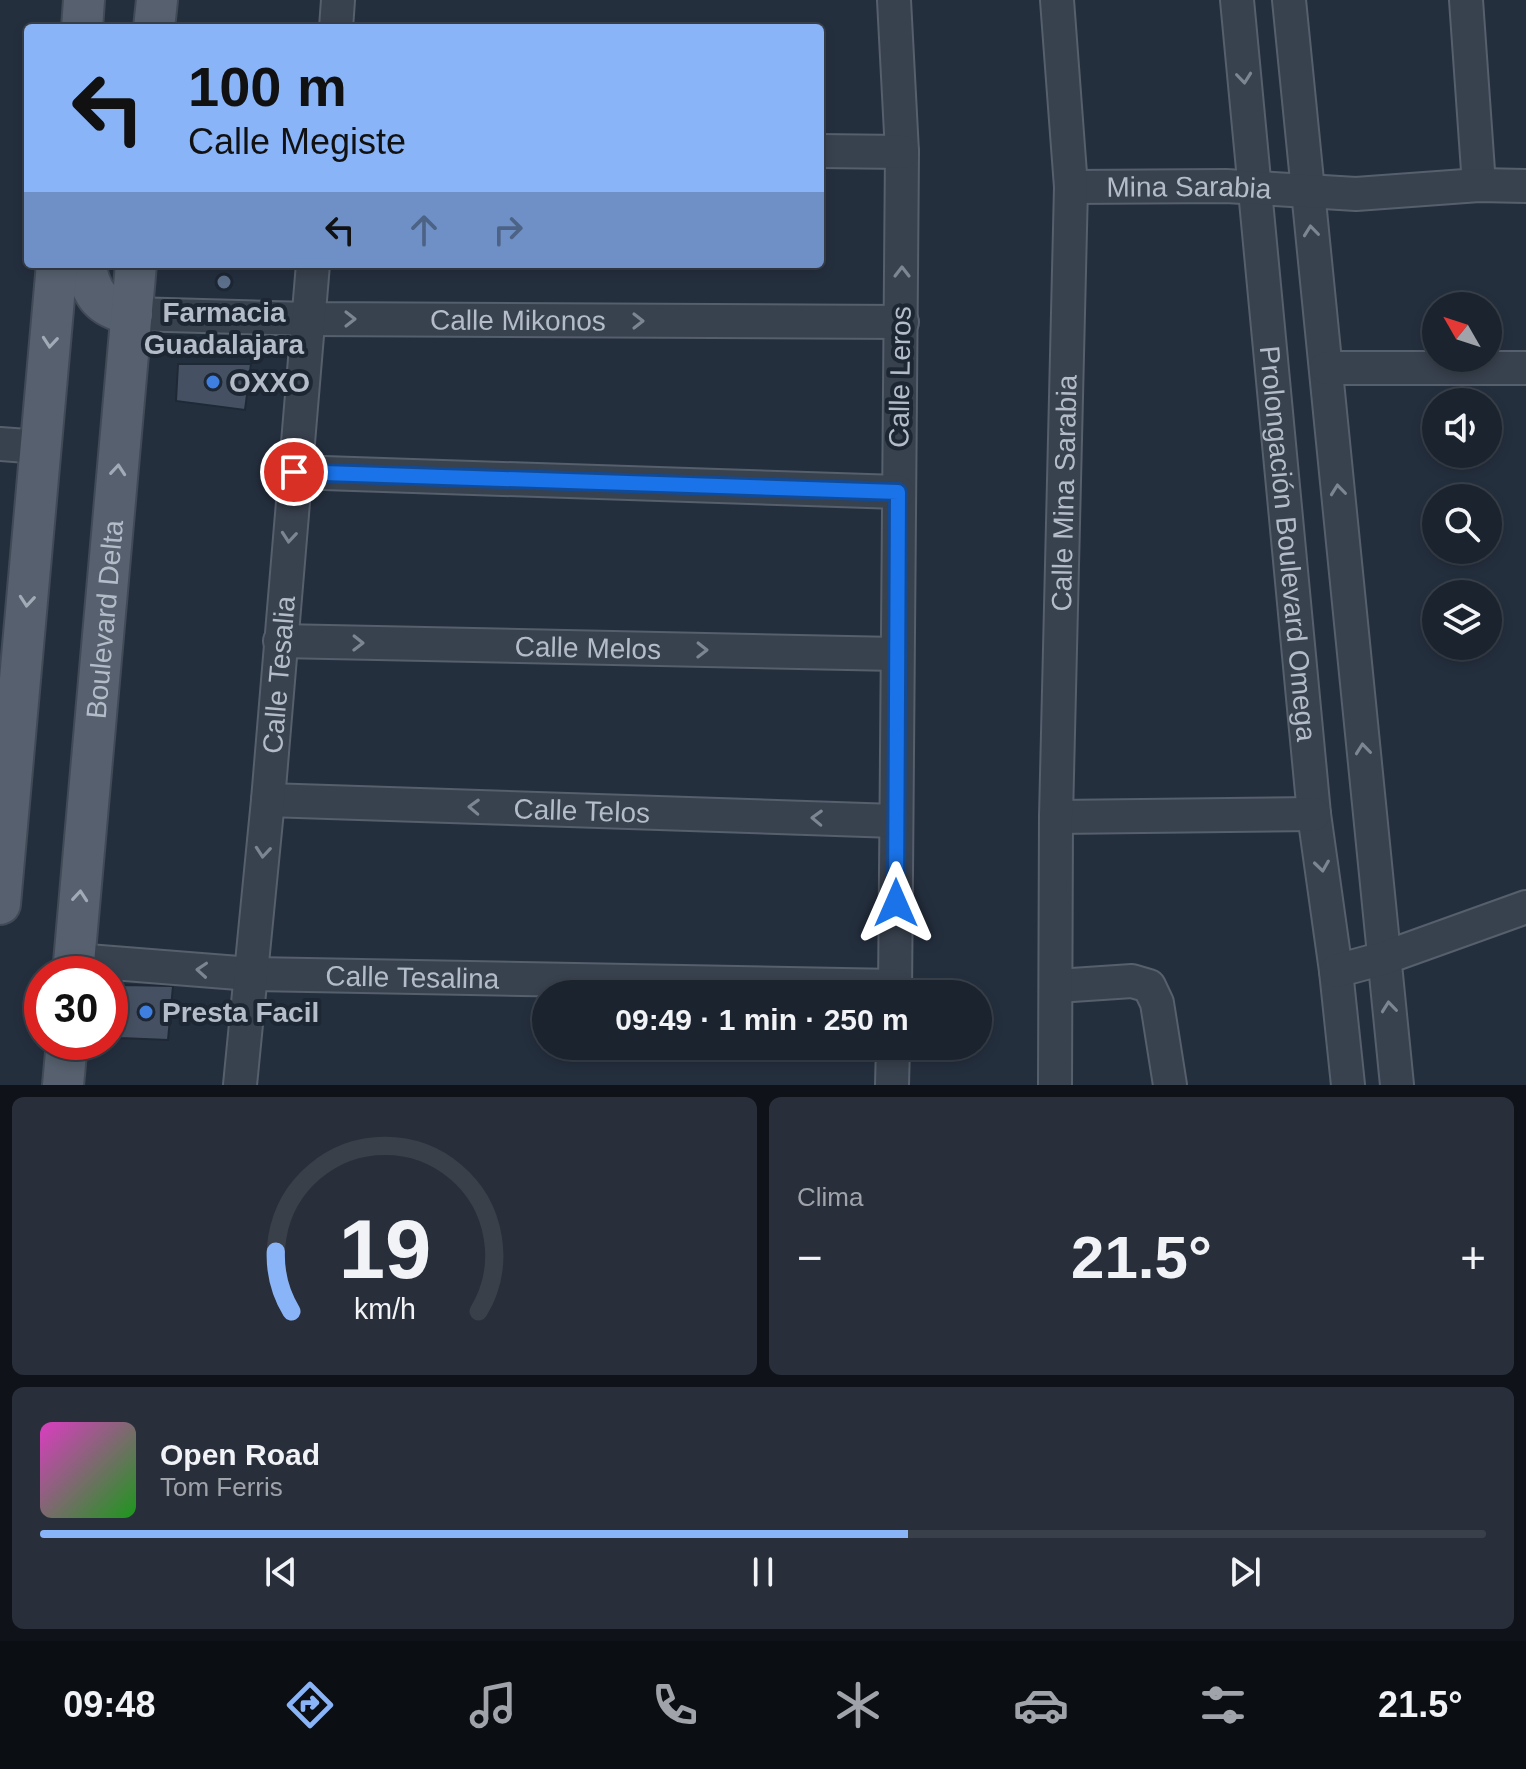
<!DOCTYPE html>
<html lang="es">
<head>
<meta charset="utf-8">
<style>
  :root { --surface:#1b232e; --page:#282f3a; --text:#f1f3f6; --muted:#a0a4aa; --line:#39404a; --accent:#8ab4f8 }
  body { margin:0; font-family:Helvetica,sans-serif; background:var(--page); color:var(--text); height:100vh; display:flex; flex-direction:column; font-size:30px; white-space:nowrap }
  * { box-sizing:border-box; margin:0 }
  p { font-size:26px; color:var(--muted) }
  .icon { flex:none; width:44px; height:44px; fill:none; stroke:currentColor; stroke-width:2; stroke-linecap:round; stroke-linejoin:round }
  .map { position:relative; height:1085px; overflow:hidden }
  .details { display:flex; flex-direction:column; gap:12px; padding:12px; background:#0f1319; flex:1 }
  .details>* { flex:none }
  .banner { position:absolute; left:24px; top:24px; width:800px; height:244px; border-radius:8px; box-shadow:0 4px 12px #0003,0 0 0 2px var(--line); background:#8ab4f8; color:#111; overflow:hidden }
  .needle { width:52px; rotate:309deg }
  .buttons { position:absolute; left:1422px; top:292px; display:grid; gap:16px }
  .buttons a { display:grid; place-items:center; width:80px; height:80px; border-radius:50%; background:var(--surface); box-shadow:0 4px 12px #0003,0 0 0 2px var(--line); font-size:40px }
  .speed { position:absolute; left:24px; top:956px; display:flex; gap:16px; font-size:40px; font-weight:700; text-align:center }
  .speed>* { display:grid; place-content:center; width:104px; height:104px; border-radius:50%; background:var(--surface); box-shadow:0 4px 12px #0003,0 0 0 2px var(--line); line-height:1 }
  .speed .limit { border:12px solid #d22; background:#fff; color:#111 }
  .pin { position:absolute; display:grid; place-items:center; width:68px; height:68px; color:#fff; margin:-34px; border:4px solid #fff; border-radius:50%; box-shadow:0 2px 8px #0007 }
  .me { position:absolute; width:88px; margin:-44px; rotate:0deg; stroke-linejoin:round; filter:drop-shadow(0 0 6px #0008) }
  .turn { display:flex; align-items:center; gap:28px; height:168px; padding:0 32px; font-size:36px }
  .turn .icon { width:104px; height:104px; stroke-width:2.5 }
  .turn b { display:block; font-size:56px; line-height:68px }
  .lanes { display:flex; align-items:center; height:76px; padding:0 32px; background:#0003; justify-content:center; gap:40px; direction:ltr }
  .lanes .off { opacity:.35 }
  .big { font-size:60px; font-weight:800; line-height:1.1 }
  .details .widget { flex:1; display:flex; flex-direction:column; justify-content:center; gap:12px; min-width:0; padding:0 28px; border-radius:12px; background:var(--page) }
  .details .dial { align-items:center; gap:0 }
  .dial svg { height:208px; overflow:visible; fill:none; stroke:var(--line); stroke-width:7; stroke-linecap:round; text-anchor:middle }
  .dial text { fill:var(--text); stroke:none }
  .song { display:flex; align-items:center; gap:24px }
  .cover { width:96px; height:96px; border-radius:12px; background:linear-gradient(135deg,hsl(310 70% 55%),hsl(120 70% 35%)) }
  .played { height:8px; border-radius:4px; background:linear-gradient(90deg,var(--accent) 60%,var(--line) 60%) }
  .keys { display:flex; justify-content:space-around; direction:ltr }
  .heat { display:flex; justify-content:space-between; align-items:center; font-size:44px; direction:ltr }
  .details .tiles { flex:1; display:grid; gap:12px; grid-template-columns:1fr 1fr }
  .widget:last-child { grid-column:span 2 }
  .trip { position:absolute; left:532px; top:980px; width:460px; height:80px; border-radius:40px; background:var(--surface); box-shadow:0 4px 12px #0003,0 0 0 2px var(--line); font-weight:800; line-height:80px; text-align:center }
  .dock { display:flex; height:128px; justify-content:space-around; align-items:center; background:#0b0e12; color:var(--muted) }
  .dock .icon { width:56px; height:56px }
  .dock .current { color:var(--accent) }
  .dock b { font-size:36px; color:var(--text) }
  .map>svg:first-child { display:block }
  .building { fill:#455162; stroke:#1f2835; stroke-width:2 }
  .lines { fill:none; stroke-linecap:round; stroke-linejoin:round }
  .minor-casing { stroke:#565f6c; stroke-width:36 }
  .major-casing { stroke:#414a57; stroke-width:44 }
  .minor { stroke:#38414e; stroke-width:32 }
  .major { stroke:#56606e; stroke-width:40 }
  .oneway { stroke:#7c8592 }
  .oneway2 { stroke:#a1aab7 }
  .route-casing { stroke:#114b97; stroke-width:20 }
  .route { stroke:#1a73e8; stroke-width:14 }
  .service-dot { fill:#5c6f8a; stroke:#1d2633; stroke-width:3 }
  .shop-dot { fill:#3f7fe0; stroke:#1d2633; stroke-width:3 }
  .labels { text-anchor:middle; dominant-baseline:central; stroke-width:8; stroke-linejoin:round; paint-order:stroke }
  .street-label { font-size:28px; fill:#b4bcc9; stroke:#1d2633 }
  .poi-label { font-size:28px; font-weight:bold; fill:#b4bcc9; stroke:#1d2633; text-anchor:start }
</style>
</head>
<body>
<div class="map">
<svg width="1526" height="1085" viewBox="0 0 1526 1085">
  <rect width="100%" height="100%" fill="#242f3e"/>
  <path class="building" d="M 178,364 L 251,364 L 245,410 L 176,401 Z
    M 124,985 L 173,986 L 168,1040 L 120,1038 Z"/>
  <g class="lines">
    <g class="minor-casing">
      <g id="minor">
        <path d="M 894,0 L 902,152 L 895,994"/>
        <path id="s1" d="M 1237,0 L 1314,814 L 1336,971 L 1348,1085"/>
        <path d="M 1289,0 L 1397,1085"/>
        <path d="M 1466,0 L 1479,185"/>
        <path d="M 336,28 L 338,0"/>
        <path d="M 820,151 L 902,152"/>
        <path id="s2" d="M 1071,187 L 1226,186 L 1356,194 L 1479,185 L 1526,186"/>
        <path id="s3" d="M 132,314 L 308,319 L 902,322"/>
        <path d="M 1326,368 L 1526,368"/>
        <path d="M 0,444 L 41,447"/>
        <path d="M 294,472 L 898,492"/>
        <path id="s4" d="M 280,641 L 897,654"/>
        <path id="s5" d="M 268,800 L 895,821"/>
        <path d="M 1056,817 L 1314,814"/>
        <path id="s6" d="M 75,960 L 251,974 L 896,986"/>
        <path d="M 1336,971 L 1384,958 L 1526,907"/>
        <path d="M 1057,986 L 1132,981 L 1149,986 L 1157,1003 L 1170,1085"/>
        <path id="s7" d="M 240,1085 L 268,800 L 313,264"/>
        <path d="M 892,1085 L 893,1046"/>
        <path id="s8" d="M 1055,1085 L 1056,817 L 1071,187 L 1057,0"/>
      </g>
    </g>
    <g class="major-casing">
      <g id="major">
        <path d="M 82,28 L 84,0"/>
        <path d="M 154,28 L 157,0"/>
        <path d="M 85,264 C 91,294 100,308 132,314"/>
        <path d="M 0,904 L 57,264"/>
        <path id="s9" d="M 73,974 L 136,264"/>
        <path d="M 63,1085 L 67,1042"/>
      </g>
    </g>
    <use href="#minor" class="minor"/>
    <use href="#major" class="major"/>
  </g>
  <defs><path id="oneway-chevron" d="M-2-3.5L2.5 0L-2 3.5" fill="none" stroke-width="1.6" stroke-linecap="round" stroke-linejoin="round" transform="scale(2)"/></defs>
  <g class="oneway">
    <use href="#oneway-chevron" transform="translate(1244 78) rotate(84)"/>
    <use href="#oneway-chevron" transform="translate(1311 231) rotate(-96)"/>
    <use href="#oneway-chevron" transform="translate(902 272) rotate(-90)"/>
    <use href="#oneway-chevron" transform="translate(350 319)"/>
    <use href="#oneway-chevron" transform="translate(638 321)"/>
    <use href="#oneway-chevron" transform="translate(1338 490) rotate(-96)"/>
    <use href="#oneway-chevron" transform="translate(289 537) rotate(95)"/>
    <use href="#oneway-chevron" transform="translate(358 643) rotate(1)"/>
    <use href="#oneway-chevron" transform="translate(702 650) rotate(1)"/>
    <use href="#oneway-chevron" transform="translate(1363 749) rotate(-96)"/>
    <use href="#oneway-chevron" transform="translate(474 807) rotate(-178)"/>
    <use href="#oneway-chevron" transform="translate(817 818) rotate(-178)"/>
    <use href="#oneway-chevron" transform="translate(263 852) rotate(95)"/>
    <use href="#oneway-chevron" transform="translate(1322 866) rotate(82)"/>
    <use href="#oneway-chevron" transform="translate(202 970) rotate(-176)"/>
    <use href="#oneway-chevron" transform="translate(1389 1007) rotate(-96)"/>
  </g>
  <g class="oneway2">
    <use href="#oneway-chevron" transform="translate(50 342) rotate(95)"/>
    <use href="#oneway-chevron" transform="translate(118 470) rotate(-85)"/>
    <use href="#oneway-chevron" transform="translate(27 601) rotate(95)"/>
    <use href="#oneway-chevron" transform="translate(80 896) rotate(-85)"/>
  </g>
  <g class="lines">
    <g class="route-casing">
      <path id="route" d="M 294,472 L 898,492 L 896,903"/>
    </g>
    <use href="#route" class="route"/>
  </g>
  <circle class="service-dot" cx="224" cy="282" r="8"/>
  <g class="shop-dot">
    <circle cx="213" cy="382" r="8"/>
    <circle cx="146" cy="1012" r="8"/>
  </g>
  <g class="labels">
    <g class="street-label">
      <text stroke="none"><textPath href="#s2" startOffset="118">Mina Sarabia</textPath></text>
      <text stroke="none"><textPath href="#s3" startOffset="386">Calle Mikonos</textPath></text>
      <text transform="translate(900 377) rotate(-89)">Calle Leros</text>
      <text stroke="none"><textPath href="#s8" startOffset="592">Calle Mina Sarabia</textPath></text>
      <text stroke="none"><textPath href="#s1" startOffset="546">Prolongación Boulevard Omega</textPath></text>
      <text stroke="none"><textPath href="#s9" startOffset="356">Boulevard Delta</textPath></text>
      <text stroke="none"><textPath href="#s4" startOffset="308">Calle Melos</textPath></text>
      <text stroke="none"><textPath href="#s7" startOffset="412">Calle Tesalia</textPath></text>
      <text stroke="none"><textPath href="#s5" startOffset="314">Calle Telos</textPath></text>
      <text stroke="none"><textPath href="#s6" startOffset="338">Calle Tesalina</textPath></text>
    </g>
    <g class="poi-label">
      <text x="224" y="312" text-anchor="middle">Farmacia<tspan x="224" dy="32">Guadalajara</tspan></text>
      <text x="229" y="382">OXXO</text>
      <text x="162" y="1012">Presta Facil</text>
    </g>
  </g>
</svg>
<div class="buttons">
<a><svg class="needle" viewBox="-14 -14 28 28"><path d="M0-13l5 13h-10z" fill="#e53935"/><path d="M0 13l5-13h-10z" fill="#a0a4aa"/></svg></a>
<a><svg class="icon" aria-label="sound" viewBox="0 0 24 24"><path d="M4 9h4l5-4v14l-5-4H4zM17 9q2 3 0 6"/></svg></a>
<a><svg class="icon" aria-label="search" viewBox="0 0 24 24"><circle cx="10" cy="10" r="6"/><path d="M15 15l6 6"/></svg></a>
<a><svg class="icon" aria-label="layers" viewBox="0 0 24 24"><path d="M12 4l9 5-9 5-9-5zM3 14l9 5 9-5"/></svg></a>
</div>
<div class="speed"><div class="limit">30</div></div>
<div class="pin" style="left:294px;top:472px;background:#d93025"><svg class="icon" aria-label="arrive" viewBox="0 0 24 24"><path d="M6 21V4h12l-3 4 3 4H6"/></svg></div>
<svg class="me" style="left:896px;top:903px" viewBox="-20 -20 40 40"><path d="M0-17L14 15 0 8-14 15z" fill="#1a73e8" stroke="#fff" stroke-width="4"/></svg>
<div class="trip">09:49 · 1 min · 250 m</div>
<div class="banner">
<div class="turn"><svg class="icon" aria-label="left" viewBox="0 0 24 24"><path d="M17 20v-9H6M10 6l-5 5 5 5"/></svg><div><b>100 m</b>Calle Megiste</div></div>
<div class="lanes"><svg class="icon" aria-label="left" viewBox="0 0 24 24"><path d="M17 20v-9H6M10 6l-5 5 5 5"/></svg><svg class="icon off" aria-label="ahead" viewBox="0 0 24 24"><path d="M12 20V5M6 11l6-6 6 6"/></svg><svg class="icon off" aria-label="right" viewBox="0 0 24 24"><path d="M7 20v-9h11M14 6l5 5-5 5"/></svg></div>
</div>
</div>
<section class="details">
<div class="tiles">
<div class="widget dial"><svg viewBox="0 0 100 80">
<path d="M14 69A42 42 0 1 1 86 69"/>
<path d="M14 69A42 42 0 0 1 8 46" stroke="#8ab4f8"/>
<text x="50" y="56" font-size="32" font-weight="700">19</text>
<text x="50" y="72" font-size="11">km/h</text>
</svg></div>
<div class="widget"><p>Clima</p>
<div class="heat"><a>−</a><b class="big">21.5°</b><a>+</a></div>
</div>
<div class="widget">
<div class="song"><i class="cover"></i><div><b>Open Road</b><p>Tom Ferris</p></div></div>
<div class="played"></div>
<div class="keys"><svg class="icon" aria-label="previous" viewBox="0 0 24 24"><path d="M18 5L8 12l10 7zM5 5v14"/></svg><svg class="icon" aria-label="pause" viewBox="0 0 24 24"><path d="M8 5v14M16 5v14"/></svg><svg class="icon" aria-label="next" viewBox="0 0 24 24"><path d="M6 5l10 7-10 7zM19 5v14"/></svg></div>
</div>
</div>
</section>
<nav class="dock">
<b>09:48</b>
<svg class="icon current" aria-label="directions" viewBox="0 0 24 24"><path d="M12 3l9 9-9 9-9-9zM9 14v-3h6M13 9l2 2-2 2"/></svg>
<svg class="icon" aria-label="music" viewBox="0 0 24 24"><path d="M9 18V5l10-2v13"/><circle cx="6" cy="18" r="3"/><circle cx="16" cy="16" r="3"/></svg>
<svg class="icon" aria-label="phone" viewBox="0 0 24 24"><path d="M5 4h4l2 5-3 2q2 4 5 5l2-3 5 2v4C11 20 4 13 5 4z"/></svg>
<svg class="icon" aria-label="climate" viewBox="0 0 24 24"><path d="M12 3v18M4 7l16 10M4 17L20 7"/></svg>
<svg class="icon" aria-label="car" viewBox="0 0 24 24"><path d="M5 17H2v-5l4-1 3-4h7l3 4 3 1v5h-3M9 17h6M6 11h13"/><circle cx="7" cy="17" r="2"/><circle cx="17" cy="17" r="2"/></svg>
<svg class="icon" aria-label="filters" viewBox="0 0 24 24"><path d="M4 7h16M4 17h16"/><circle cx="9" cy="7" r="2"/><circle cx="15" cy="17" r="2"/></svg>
<b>21.5°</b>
</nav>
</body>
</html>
